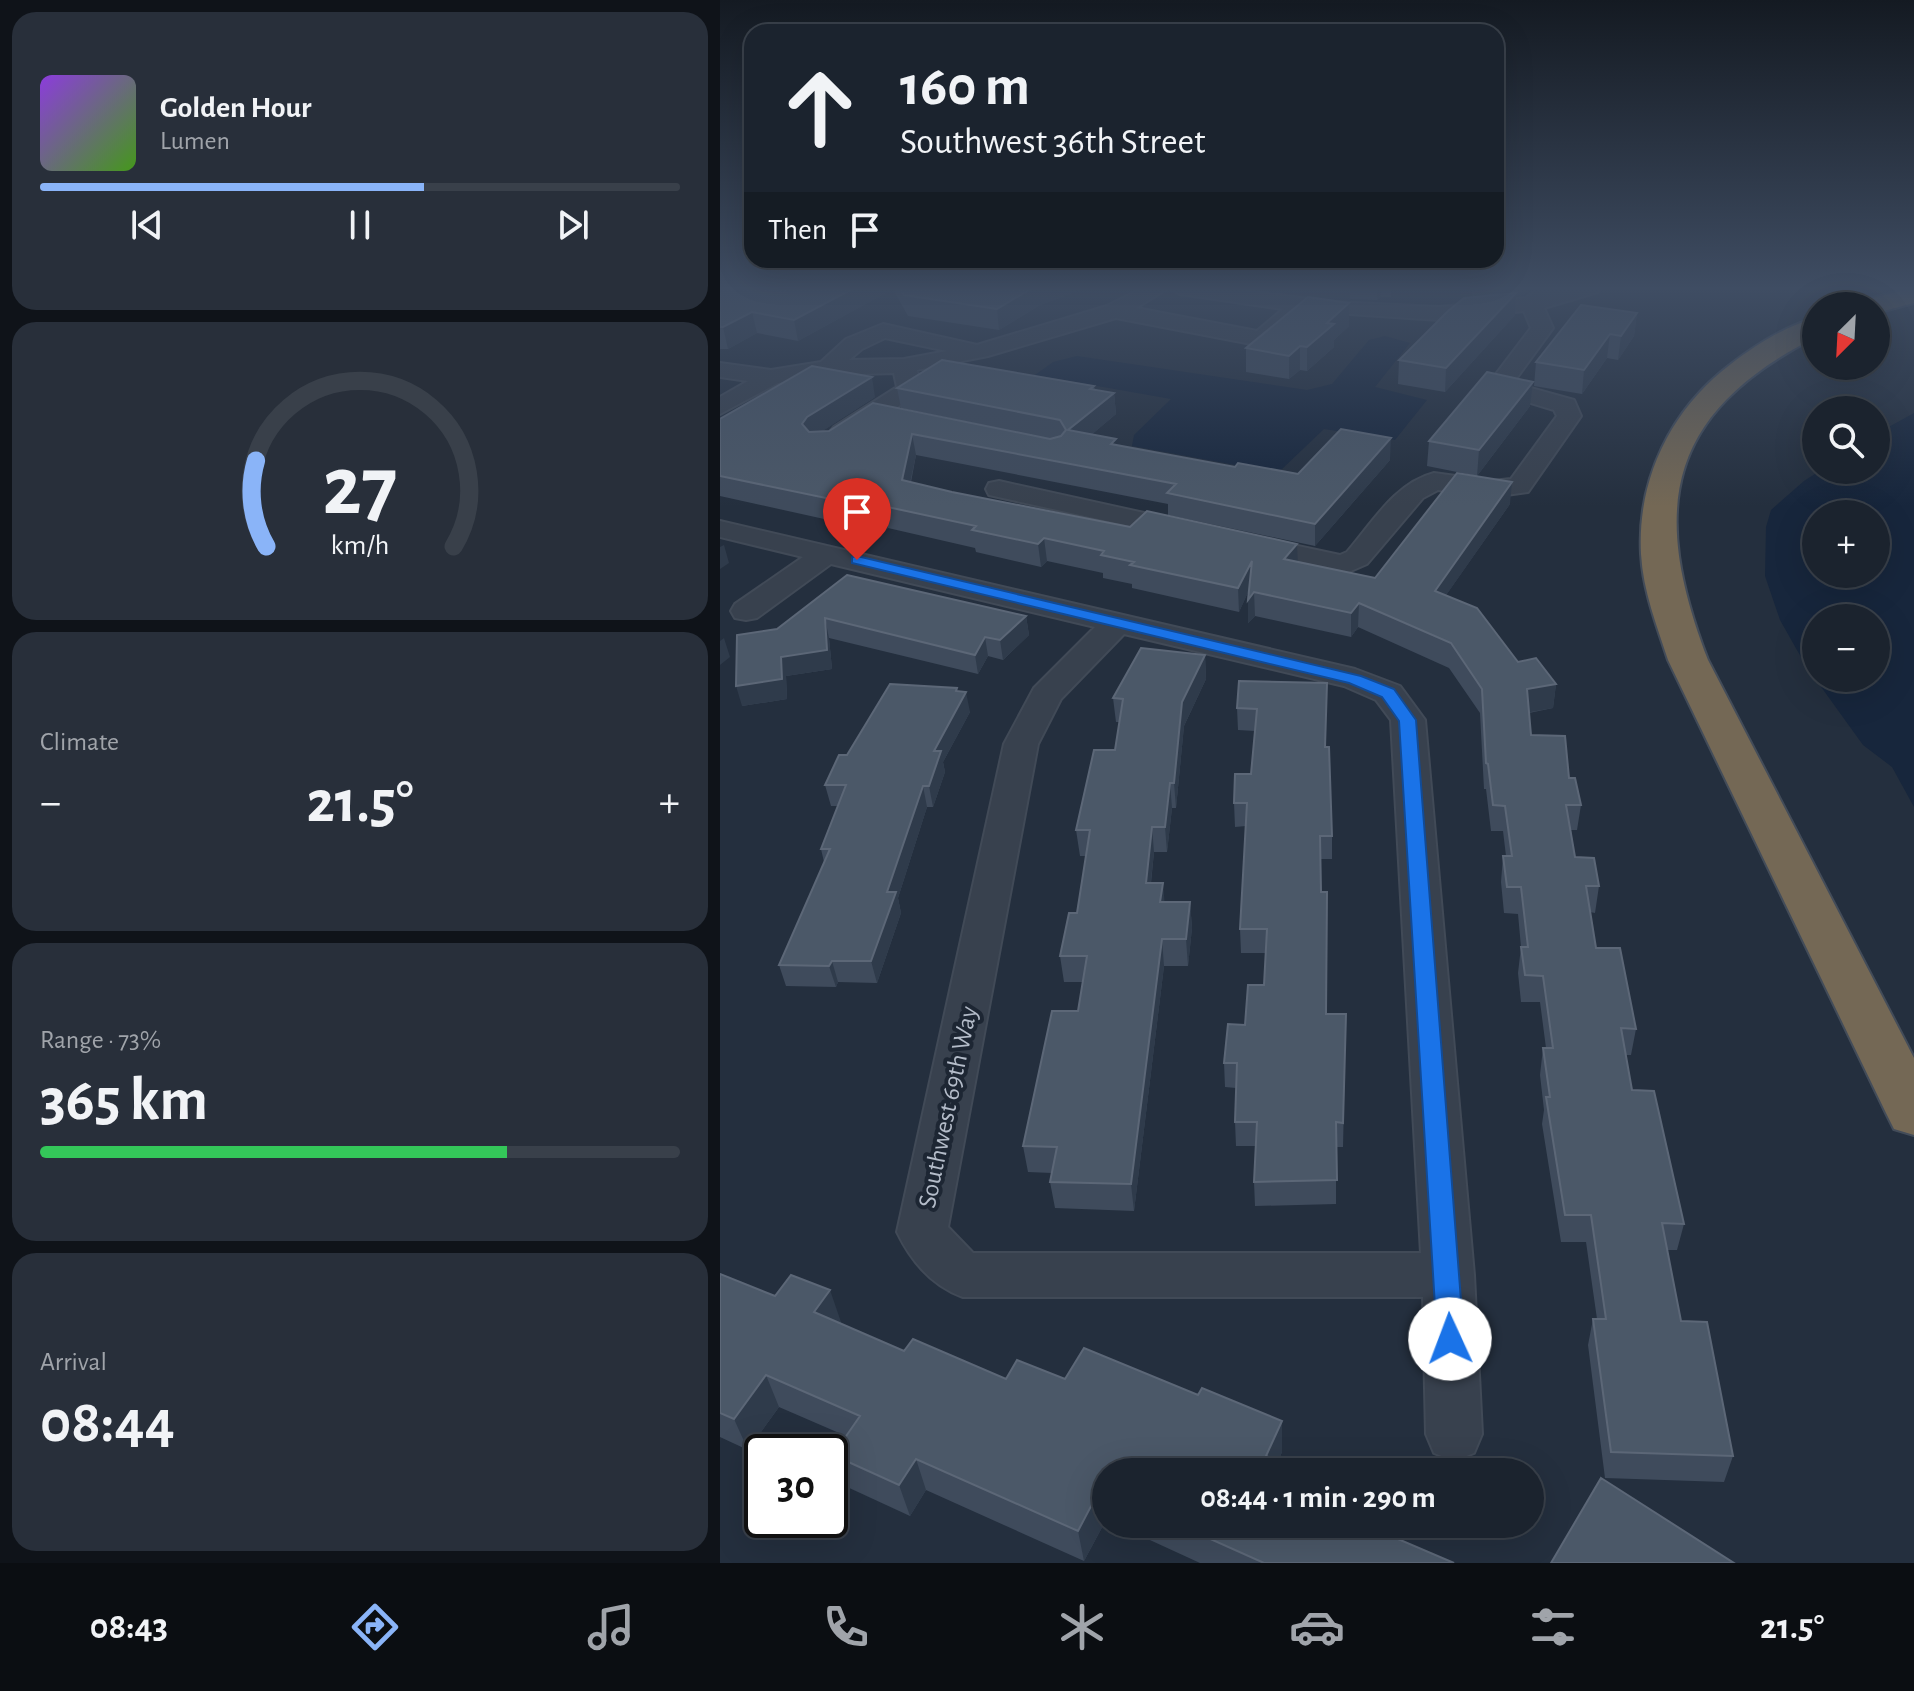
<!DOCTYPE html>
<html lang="en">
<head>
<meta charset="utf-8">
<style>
  :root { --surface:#1b232e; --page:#282f3a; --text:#f1f3f6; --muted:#a0a4aa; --line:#39404a; --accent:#8ab4f8 }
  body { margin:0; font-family:"Alegreya Sans",sans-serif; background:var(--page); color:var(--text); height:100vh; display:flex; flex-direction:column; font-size:30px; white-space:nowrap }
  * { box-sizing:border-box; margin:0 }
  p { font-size:26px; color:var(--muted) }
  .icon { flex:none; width:44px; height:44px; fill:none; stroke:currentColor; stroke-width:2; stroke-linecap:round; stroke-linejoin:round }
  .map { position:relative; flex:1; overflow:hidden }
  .panel { display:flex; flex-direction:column; gap:12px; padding:12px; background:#0f1319; width:720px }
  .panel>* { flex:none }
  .banner { position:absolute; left:24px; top:24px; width:760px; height:244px; border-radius:24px; box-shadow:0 8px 32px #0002,0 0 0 2px var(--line); background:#1b232e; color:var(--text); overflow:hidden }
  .needle { width:52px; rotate:204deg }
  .buttons { position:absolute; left:1082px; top:292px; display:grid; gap:16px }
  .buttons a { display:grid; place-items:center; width:88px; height:88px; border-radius:50%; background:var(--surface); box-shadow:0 8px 32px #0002,0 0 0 2px var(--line); font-size:40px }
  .speed { position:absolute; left:24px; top:1434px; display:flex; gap:16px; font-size:40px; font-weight:700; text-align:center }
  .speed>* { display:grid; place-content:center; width:104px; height:104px; border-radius:50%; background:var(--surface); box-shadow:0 8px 32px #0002,0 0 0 2px var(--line); line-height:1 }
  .speed .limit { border:4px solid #111; border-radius:12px; background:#fff; color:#111 }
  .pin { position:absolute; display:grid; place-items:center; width:68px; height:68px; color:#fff; margin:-82px -34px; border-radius:50% 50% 50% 0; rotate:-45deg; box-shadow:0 0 8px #0007 }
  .pin .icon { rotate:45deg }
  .me { position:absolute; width:88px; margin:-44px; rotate:358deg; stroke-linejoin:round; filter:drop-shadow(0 0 6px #0008) }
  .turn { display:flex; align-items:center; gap:28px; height:168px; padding:0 24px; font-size:36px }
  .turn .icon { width:104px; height:104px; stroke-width:2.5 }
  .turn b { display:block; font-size:56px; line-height:68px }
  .then { display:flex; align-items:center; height:76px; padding:0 24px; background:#0003; gap:16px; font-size:30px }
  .big { font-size:60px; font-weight:700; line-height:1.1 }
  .panel .widget { flex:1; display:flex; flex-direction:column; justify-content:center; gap:12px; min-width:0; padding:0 28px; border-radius:24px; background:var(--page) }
  .panel .dial { align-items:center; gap:0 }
  .dial svg { height:208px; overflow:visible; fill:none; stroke:var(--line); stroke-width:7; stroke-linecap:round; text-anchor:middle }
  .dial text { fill:var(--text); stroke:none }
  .song { display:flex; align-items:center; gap:24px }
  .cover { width:96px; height:96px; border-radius:12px; background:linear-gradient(135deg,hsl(270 70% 55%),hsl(100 70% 35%)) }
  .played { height:8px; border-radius:4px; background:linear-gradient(90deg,var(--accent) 60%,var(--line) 60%) }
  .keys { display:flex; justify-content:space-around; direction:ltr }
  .heat { display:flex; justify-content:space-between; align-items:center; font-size:44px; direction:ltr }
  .charge { height:12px; border-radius:6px; background:linear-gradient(90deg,#34c759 73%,var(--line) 0) }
  .trip { position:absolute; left:372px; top:1458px; width:452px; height:80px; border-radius:40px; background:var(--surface); box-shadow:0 8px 32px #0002,0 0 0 2px var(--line); font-weight:700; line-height:80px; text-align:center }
  .menu { display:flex; height:128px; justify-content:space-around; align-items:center; background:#0b0e12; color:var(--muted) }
  .menu .icon { width:56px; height:56px }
  .menu .active { color:var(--accent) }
  .menu b { font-size:36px; color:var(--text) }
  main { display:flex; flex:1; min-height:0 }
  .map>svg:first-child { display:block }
  .water { fill:#17263c; fill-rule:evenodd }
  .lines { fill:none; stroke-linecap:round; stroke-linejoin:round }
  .minor-casing { stroke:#414a57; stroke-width:4 }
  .highway-casing { stroke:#434c59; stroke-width:4 }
  .minor { fill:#38414e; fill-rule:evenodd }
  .highway { fill:#746855; fill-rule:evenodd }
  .wall { fill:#3f4b5c }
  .shaded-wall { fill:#2f3b4b }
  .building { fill:#4b5868; stroke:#5c6777; stroke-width:2 }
  .route { fill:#1a73e8; stroke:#114b97; stroke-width:2 }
  .labels { text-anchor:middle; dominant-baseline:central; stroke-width:8; stroke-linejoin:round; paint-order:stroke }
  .near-street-label { font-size:26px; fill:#b4bcc9; stroke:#1d2633 }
</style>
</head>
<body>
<main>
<section class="panel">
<div class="widget">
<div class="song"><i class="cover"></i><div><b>Golden Hour</b><p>Lumen</p></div></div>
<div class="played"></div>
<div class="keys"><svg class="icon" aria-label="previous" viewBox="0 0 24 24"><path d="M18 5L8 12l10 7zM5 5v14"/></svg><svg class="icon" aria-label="pause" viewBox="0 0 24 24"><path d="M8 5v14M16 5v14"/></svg><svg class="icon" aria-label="next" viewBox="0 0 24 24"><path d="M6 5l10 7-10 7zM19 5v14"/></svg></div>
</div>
<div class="widget dial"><svg viewBox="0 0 100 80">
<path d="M14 69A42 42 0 1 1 86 69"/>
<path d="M14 69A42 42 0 0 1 10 36" stroke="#8ab4f8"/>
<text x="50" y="56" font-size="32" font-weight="700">27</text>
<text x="50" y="72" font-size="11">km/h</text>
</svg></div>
<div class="widget"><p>Climate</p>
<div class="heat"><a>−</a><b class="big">21.5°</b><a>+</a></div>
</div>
<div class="widget"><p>Range · 73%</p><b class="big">365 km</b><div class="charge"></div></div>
<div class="widget"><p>Arrival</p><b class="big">08:44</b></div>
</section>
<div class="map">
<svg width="1194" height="1563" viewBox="0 0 1194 1563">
  <rect width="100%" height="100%" fill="#242f3e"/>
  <path class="water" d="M 665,336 L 690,343 L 655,387 L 707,400 L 675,440 L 604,429 L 562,469 L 554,472 L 412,446 L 414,435 L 451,399 L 315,375 L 333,362 L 357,356 L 587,390 L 612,384 L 649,340 Z
    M 1194,413 L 1194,807 L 1172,767 L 1143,745 L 1086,666 L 1060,620 L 1045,576 L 1046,527 L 1051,510 L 1084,481 L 1101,470 L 1156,470 L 1156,434 ZM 1096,514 L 1156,514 L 1156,574 L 1096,574 ZM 1096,618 L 1156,618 L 1156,678 L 1096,678 Z"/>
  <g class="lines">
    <g class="minor-casing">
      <path id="minor" d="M 423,288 L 448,288 L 416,308 L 537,331 L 563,309 L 460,294 L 450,288 L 501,288 L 614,302 L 719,307 L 806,298 L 820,288 L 881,288 L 878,292 L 824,308 L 833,328 L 793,383 L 854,400 L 861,416 L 808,492 L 772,497 L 718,490 L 703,498 L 647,564 L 624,574 L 521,551 L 517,545 L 521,539 L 531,536 L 620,555 L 627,552 C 652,523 675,483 714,473 L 772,481 L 791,479 L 837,416 L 834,410 L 771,391 L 767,386 L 811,328 L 804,311 L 719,320 L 585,311 L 550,344 L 542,346 L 396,318 L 268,356 L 197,370 L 201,389 L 197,394 L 132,437 L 114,437 L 110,432 L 114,427 L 177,387 L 174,373 L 108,375 L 58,383 L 0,414 L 0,397 L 28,381 L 0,377 L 0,363 L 51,370 L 101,362 L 126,339 L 163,324 L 257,345 L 387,306 ZM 165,338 L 227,351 L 184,359 L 129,360 L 142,349 Z
        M 279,481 L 465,522 L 475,524 L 479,530 L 475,536 L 465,538 L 269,495 L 266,489 L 269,483 Z
        M 0,521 L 635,669 L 680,686 L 705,720 L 754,1275 L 762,1434 L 754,1453 L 734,1461 L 714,1453 L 706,1434 L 703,1297 L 243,1297 C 212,1286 191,1261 177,1232 L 284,744 L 314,688 L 375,627 L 111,564 L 37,618 L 26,620 L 15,618 L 11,611 L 15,604 L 83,557 L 0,537 ZM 404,634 L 624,686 L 656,700 L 671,720 L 701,1253 L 253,1253 L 228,1227 L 318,744 L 341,699 Z"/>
    </g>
    <g class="highway-casing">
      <path id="highway" d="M 1194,288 L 1194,303 L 1156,313 L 1156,306 L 1140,306 L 1144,300 Z
        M 1096,318 L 1096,337 C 945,414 930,509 988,660 L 1194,1058 L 1194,1135 L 1174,1129 L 1166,1113 L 948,660 C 937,626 923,591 921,554 C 917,479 951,409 1011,364 C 1036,345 1065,326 1096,318 Z"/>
    </g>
    <use href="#minor" class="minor"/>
    <use href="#highway" class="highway"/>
  </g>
  <path class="wall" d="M 0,288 L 366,288 L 320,305 L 279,330 L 188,316 L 173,289 L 78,341 L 37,333 L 8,349 L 0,349 Z
    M 630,288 L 671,288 L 671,297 L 661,297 L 657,300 L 630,299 Z
    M 751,288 L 806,288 L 805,295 L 796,296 L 795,315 L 725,392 L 678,384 L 679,360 L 753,297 Z
    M 629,303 L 629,326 L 614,340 L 614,347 L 587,371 L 580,370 L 569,379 L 526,372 L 526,348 Z
    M 917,313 L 914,336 L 898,360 L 887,358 L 862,394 L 814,386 L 816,362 Z
    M 374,386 L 375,390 L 394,393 L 396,414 L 371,435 L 397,445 L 515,467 L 578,474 L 670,460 L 595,546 L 448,515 L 448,504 L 196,455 L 191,482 L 232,492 L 655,578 L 790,504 L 726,595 L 798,662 L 836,684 L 833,708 L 809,713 L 811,735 L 849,778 L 861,805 L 857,830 L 851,830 L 855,857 L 879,886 L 875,913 L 870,912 L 876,948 L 916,1029 L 911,1055 L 906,1055 L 912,1090 L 964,1224 L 957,1250 L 947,1250 L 961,1321 L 1013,1456 L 1004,1482 L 885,1478 L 868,1345 L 873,1319 L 877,1319 L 866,1242 L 841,1242 L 822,1124 L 824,1110 L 820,1075 L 823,1048 L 826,1048 L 820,1002 L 801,1002 L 798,973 L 801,947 L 798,914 L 784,913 L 781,882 L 783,856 L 786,856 L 783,831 L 771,831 L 766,789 L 764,789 L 760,713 L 729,668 L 638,627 L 631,637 L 535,616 L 528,623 L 528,592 L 519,612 L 412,588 L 412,584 L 383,578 L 383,573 L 327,561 L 321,567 L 256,552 L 255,548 L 168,528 L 163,532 L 0,496 L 0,419 L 155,397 L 102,431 L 330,439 L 181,408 L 177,388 Z
    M 810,406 L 757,476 L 707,466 L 709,441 Z
    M 127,575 L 306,616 L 309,635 L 283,660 L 268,656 L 258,674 L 109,638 L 112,669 L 66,676 L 67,699 L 22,706 L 57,629 Z
    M 485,655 L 486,679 L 464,726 L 456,808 L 452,808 L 447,852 L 434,852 L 431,883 L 444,902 L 470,902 L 472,928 L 468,966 L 444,966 L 414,1211 L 335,1208 L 330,1182 L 332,1173 L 308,1172 L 303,1146 L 358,1011 L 363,982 L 344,982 L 340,956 L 357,913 L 366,856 L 360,856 L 356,830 L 395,750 L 399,722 L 396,722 L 393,698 Z
    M 519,681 L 606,747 L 612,836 L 612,859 L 600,859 L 606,1014 L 626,1014 L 623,1147 L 616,1147 L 616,1204 L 535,1206 L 534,1182 L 536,1146 L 516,1146 L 515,1122 L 516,1088 L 505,1087 L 504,1063 L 525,1025 L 544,985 L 546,953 L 521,953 L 520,929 L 526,826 L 515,827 L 514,803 L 531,774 L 535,731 L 518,730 L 517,708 Z
    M 237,691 L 250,712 L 223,762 L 225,772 L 213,807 L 207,807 L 178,898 L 181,913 L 157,983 L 118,982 L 116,987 L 66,986 L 59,965 L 104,862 L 101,849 L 118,806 L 111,806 L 105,785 L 127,755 Z
    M 0,1274 L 121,1322 L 120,1323 L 184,1351 L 286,1379 L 345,1379 L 562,1452 L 558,1461 L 386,1472 L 386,1520 L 364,1561 L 206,1490 L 190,1516 L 125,1486 L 113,1455 L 126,1436 L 59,1407 L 28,1450 L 0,1437 Z
    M 395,1524 L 643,1524 L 734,1563 L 480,1563 Z"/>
  <path class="shaded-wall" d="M 134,288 L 172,288 L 173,289 L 78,341 L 74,320 Z
    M 312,288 L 366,288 L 320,305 L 279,330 L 277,309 Z
    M 657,288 L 661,288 L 661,297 L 657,300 Z
    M 755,288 L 806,288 L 805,295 L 796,296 L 795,315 L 725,392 L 726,368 L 754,300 Z
    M 629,303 L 629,326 L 614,340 L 614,347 L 587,371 L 587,347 L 607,323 Z
    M 32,312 L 37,333 L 8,349 L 3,327 Z
    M 917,313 L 914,336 L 898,360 L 901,336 Z
    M 890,334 L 887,358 L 862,394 L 864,370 Z
    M 580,346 L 580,370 L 569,379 L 569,356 Z
    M 152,377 L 155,397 L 92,438 L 82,424 L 87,417 Z
    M 813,382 L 810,406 L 757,476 L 759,450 Z
    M 394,393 L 396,414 L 351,452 L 348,430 Z
    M 192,434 L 196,455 L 186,502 L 182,480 Z
    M 671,438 L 670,460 L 595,546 L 595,524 Z
    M 792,482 L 790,504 L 713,614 L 715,591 Z
    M 163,506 L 168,528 L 163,532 L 159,509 Z
    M 324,538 L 327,561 L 321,567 L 318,544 Z
    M 577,544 L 578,567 L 564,559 Z
    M 4,545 L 9,563 L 0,569 L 0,547 Z
    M 532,561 L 532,584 L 519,612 L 518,588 Z
    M 534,592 L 535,616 L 528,623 L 528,600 Z
    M 639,603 L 638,627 L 631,637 L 631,613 Z
    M 306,616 L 309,635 L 283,660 L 280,640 Z
    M 105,618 L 109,638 L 112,669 L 66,676 L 67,699 L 22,706 L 16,686 L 61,657 Z
    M 265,637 L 268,656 L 258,674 L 255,655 Z
    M 4,638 L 10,657 L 0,665 L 0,641 Z
    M 485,655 L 486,679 L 464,726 L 456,808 L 454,783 L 462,702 Z
    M 836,684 L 833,708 L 805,713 L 807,689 Z
    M 237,688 L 240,704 L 246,692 L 250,712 L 223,762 L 225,772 L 213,807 L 209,786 L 214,751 Z
    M 450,783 L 452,808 L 447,852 L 445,827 Z
    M 203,786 L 207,807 L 178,898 L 181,913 L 157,983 L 151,961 L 167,892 Z
    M 432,827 L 434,852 L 428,908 L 426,883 Z
    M 443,883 L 445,908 L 440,902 Z
    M 470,902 L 472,928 L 468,966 L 466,939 Z
    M 442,939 L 444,966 L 414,1211 L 411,1184 Z
    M 112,961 L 118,982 L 116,987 L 109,966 Z
    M 110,1290 L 121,1322 L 105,1343 L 94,1312 Z
    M 46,1375 L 59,1407 L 28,1450 L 14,1419 Z
    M 562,1421 L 562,1452 L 553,1472 L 546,1456 Z
    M 196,1459 L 206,1490 L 190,1516 L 179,1485 Z
    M 380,1489 L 386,1520 L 364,1561 L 358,1531 Z"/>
  <path class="building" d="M 0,288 L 39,288 L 63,292 L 70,288 L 134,288 L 74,320 L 32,312 L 3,327 L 0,327 Z
    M 180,288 L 312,288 L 277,309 L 184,295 Z
    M 796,293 L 726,368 L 679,360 L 728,311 L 744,298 Z
    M 588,297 L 629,303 L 607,323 L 614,324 L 587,347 L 580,346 L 569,356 L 526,348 Z
    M 861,305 L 917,313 L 901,336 L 890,334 L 864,370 L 816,362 Z
    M 222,360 L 374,386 L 370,389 L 394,393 L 348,430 L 396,439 L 391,444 L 515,467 L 518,463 L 578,474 L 621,429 L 671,438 L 595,524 L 447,493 L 456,484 L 192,434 L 182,480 L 232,492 L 410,527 L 427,511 L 577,544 L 564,559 L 655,578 L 737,473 L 792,482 L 715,591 L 757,608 L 798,662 L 816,658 L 836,684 L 807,689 L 811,735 L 845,736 L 849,778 L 855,778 L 861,805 L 846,805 L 855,857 L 874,858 L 879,886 L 866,886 L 876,948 L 900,948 L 916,1029 L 901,1028 L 912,1090 L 934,1091 L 964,1224 L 942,1223 L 961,1321 L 987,1322 L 1013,1456 L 891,1452 L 873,1319 L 886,1319 L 871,1215 L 845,1215 L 826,1097 L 830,1097 L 823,1048 L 833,1048 L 823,976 L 805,975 L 801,947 L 808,947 L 801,887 L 787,887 L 783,856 L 792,856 L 785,806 L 773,805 L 768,764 L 766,763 L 762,689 L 731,643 L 639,603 L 631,613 L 534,592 L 528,600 L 532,561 L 518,588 L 410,565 L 414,562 L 381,555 L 384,551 L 324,538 L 318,544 L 252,530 L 256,526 L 163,506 L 159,509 L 0,476 L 0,419 L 92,366 L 152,377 L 87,417 L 82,424 L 89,432 L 109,431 L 153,403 L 330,439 L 341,436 L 346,430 L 340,420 L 177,388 Z
    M 767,372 L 813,382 L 759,450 L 709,441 Z
    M 127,575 L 306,616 L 280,640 L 265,637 L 255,655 L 105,618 L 107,650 L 61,657 L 62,679 L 16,686 L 17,635 L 57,629 Z
    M 421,648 L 485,655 L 462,702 L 454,783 L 450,783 L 445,827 L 432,827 L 426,883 L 443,883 L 440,902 L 470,902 L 466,939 L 442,939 L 411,1184 L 330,1182 L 337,1147 L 303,1146 L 332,1011 L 358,1011 L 367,956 L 340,956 L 349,913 L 357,913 L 370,830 L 356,830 L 374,750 L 395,750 L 403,699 L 393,698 Z
    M 519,681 L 607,683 L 605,747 L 609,747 L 612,836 L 600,836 L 601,892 L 607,892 L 606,1014 L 626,1014 L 623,1123 L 616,1122 L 617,1180 L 534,1182 L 537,1122 L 515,1122 L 517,1063 L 504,1063 L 508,1024 L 525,1025 L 528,985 L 544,985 L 547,929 L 520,929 L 527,803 L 514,803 L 515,774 L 531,774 L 537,709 L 517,708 Z
    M 170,684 L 237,688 L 236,691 L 246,692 L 214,751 L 221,751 L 209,786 L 203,786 L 167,892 L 176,892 L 151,961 L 112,961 L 109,966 L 59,965 L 110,849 L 101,849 L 126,785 L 105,785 L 119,755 L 127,755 Z
    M 0,1274 L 55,1296 L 71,1275 L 110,1290 L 94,1312 L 184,1351 L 193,1339 L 286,1379 L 297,1360 L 345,1379 L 364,1348 L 478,1395 L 482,1388 L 562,1421 L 546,1456 L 584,1472 L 386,1472 L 386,1492 L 380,1489 L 358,1531 L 196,1459 L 179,1485 L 113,1455 L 140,1416 L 46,1375 L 14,1419 L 0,1413 Z
    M 881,1478 L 1014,1563 L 831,1563 Z
    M 457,1524 L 643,1524 L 734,1563 L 544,1563 Z"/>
  <linearGradient id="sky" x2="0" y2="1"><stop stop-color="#141a22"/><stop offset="0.57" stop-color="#3f4d63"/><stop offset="1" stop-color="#3f4d63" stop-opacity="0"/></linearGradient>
  <rect width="1194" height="506" fill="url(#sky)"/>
  <path class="route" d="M 137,556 L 641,676 L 674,689 L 696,720 L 744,1339 L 740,1347 L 730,1351 L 721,1347 L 717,1339 L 679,721 L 662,697 L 629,683 L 132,563 L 132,557 Z"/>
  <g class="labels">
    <g class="near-street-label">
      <text transform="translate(228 1107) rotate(-78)">Southwest 69th Way</text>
    </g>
  </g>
</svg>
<div class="buttons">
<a><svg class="needle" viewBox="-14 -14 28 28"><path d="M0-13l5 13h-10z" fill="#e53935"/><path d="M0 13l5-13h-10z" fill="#a0a4aa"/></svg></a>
<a><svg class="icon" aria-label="search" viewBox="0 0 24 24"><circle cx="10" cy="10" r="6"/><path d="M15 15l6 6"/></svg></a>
<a>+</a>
<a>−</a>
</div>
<div class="speed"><div class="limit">30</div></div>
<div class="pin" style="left:137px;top:560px;background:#d93025"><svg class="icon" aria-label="arrive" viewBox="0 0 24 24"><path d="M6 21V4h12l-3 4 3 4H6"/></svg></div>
<svg class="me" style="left:730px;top:1339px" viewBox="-20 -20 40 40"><circle r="19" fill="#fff"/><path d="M0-13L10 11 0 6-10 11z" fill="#1a73e8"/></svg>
<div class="trip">08:44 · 1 min · 290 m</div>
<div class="banner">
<div class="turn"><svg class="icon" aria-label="ahead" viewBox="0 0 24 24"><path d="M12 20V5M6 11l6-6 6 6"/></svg><div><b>160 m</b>Southwest 36th Street</div></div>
<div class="then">Then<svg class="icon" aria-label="arrive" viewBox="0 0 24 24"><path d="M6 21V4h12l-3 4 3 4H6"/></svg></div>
</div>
</div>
</main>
<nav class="menu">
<b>08:43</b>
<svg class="icon active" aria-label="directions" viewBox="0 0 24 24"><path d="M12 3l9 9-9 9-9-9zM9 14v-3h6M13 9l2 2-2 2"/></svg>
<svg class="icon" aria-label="music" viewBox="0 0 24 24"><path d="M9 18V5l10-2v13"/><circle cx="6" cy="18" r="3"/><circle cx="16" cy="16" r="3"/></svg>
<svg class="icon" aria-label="phone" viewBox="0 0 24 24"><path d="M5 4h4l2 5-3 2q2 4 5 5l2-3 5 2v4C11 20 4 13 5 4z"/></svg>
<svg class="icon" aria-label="climate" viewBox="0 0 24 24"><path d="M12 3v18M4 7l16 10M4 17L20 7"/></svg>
<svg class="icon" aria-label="car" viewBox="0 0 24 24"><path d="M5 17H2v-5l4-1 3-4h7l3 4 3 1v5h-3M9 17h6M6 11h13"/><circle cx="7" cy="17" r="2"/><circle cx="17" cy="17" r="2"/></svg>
<svg class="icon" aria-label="filters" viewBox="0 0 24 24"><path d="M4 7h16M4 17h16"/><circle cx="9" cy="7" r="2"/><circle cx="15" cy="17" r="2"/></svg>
<b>21.5°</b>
</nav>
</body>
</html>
